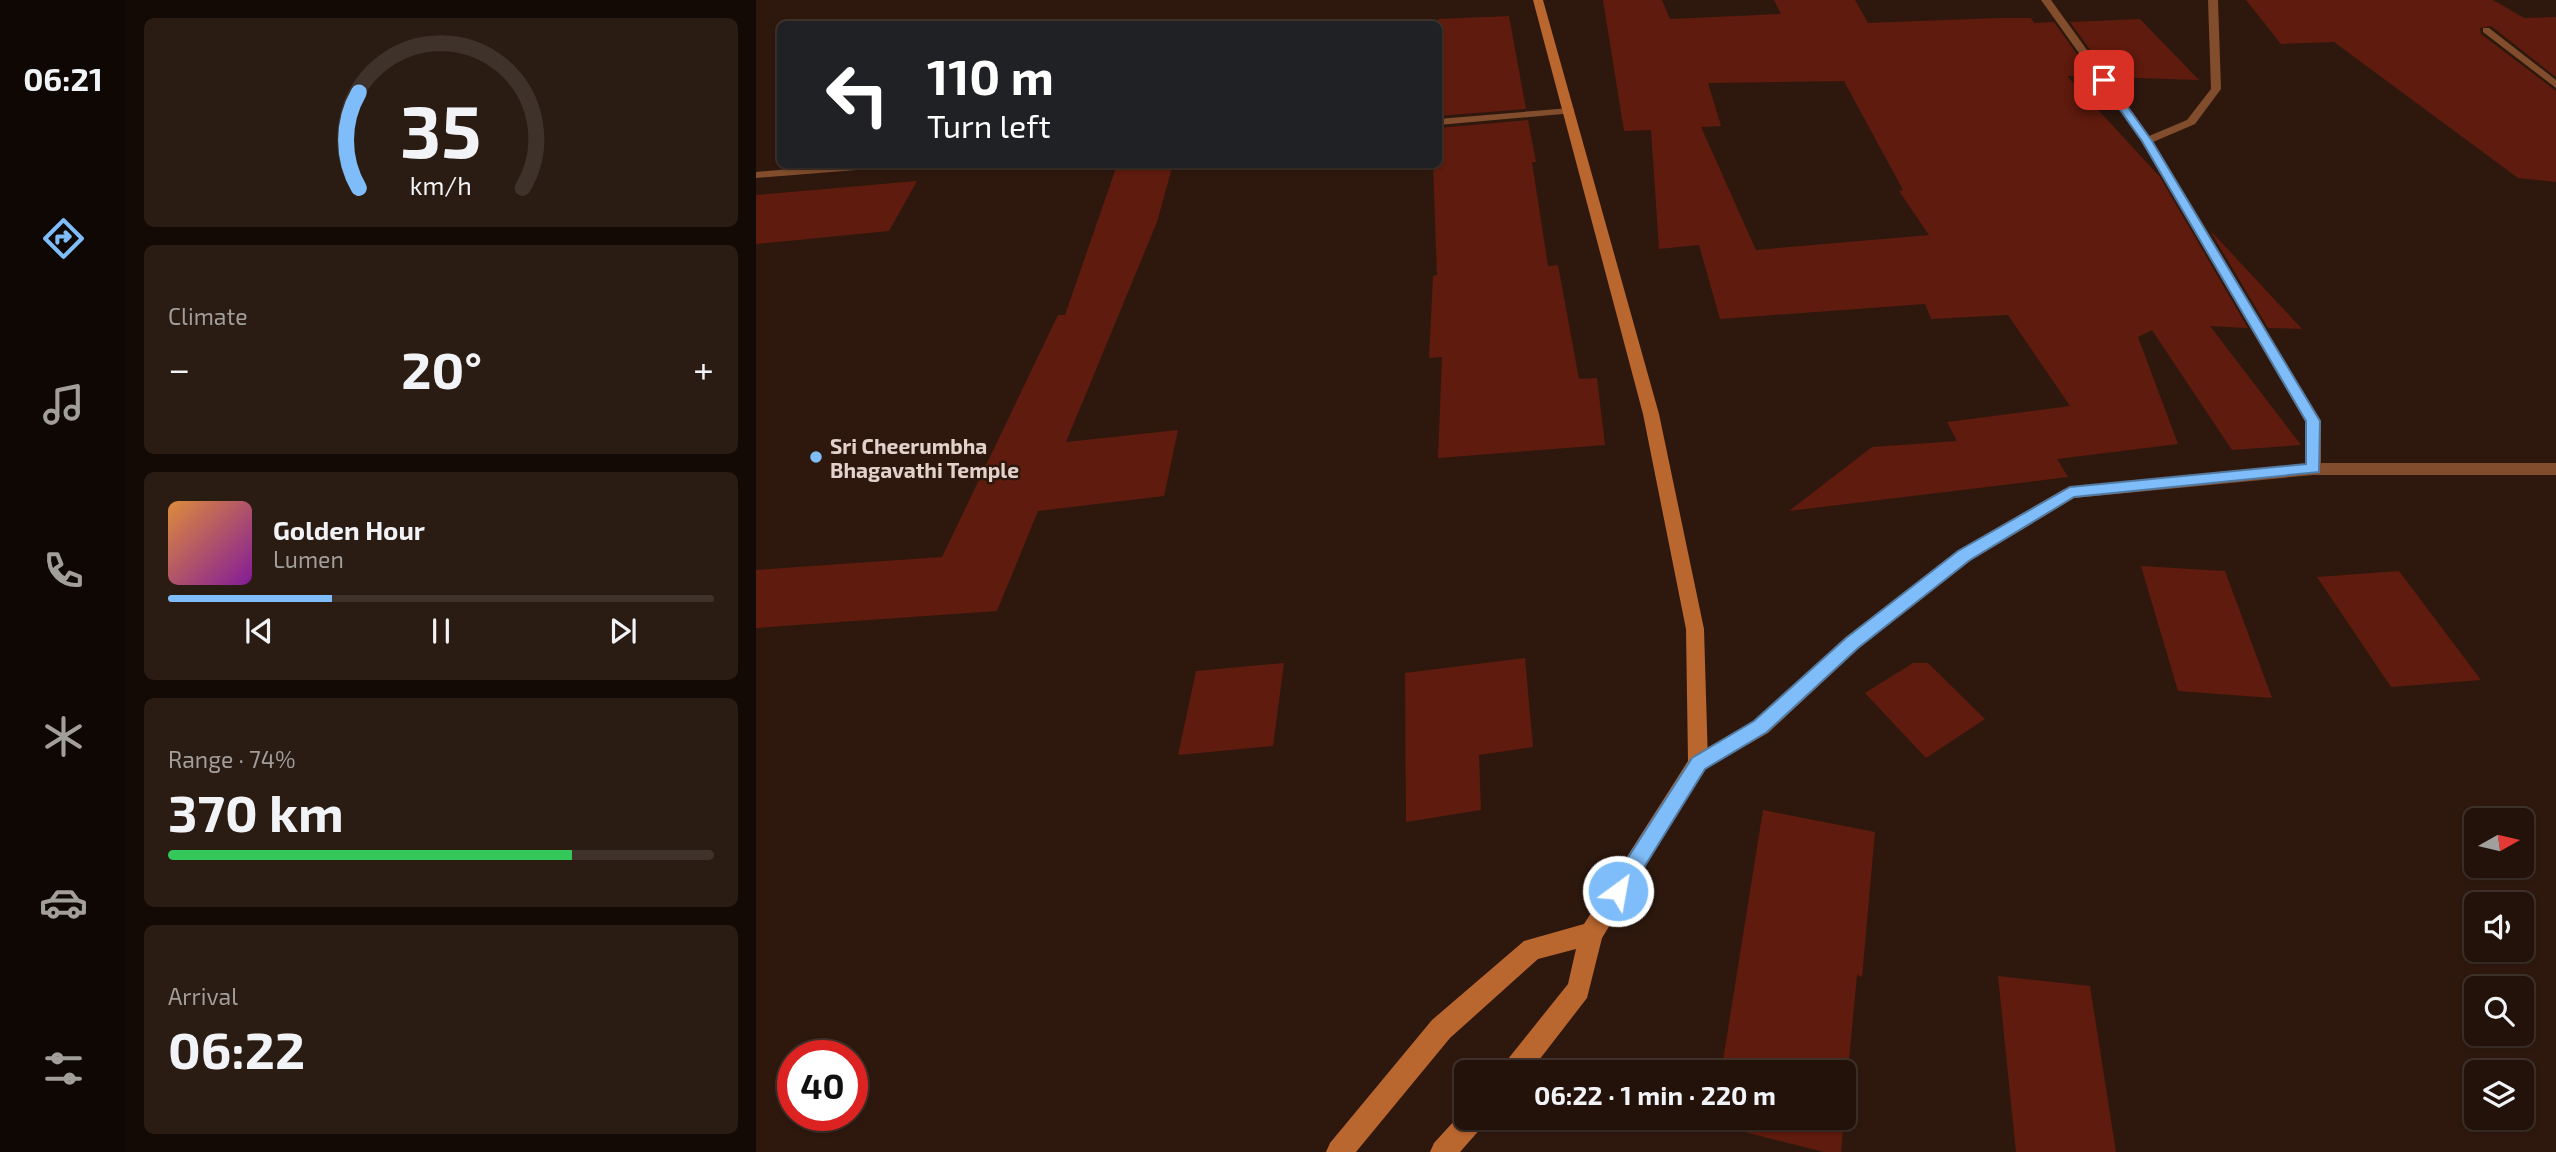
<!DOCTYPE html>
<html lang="en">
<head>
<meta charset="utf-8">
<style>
  :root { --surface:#22120a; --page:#2a1b13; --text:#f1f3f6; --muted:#a29e9c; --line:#3f322b; --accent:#7fbdfa }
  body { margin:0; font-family:"Exo 2",sans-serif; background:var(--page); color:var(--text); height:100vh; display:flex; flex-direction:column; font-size:26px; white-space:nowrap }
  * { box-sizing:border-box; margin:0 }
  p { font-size:23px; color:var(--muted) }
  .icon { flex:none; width:38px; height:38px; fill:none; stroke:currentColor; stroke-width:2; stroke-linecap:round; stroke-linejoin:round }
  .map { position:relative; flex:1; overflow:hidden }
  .side { display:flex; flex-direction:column; gap:18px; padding:18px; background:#130a06; width:630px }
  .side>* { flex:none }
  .banner { position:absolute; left:21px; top:21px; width:665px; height:147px; border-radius:10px; box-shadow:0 2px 5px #0004,0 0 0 2px var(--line); background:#202124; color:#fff; overflow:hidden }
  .needle { width:46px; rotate:82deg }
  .fabs { position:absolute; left:1708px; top:808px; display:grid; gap:14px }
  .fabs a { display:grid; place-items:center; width:70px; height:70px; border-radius:10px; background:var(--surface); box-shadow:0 2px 5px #0004,0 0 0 2px var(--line); font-size:35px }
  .speed { position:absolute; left:21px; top:1040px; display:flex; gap:14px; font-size:35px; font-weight:700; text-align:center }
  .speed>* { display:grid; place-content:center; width:91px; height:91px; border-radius:50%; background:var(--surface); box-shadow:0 2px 5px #0004,0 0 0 2px var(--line); line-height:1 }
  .speed .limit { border:10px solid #d22; background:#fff; color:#111 }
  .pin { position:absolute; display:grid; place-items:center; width:60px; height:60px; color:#fff; margin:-30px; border-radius:14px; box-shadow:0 4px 10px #0006 }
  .me { position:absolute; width:77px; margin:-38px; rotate:32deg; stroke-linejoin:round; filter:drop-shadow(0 0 5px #0008) }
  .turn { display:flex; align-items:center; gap:24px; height:147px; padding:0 35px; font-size:32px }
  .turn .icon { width:91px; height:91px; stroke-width:2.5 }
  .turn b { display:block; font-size:49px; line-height:60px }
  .big { font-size:52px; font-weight:700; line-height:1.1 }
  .side .widget { flex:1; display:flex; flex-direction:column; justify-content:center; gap:10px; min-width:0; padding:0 24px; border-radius:10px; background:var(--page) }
  .side .dial { align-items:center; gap:0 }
  .dial svg { height:182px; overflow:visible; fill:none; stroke:var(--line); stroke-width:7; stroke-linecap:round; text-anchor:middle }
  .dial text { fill:var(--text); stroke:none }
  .song { display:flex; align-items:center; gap:21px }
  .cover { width:84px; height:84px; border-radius:10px; background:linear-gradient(135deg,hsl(30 70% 55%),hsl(290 70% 35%)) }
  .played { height:7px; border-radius:4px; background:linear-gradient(90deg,var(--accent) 30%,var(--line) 30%) }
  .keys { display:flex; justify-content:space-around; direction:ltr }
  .heat { display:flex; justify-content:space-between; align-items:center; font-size:38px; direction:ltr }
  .charge { height:10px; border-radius:5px; background:linear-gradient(90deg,#34c759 74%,var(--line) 0) }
  .trip { position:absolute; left:698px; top:1060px; width:402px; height:70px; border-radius:10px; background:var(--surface); box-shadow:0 2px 5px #0004,0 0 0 2px var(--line); font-weight:700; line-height:70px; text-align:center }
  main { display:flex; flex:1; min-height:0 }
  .menu { display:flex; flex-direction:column; width:126px; justify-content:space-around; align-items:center; background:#0e0704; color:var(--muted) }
  .menu .icon { width:49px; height:49px }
  .menu .current { color:var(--accent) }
  .menu b { font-size:32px; color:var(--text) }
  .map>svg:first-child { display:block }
  .building { fill:#5f1b0d; fill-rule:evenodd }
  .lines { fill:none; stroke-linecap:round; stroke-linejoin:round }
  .street { fill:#814d2d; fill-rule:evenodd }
  .secondary { fill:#ba662f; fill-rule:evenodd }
  .route { fill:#7fbdfa; stroke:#537ba2; stroke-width:2 }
  .poi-dot { fill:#7fbdfa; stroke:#2e180e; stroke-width:2.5 }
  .labels { text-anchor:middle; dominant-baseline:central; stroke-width:5; stroke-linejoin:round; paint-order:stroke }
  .poi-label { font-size:21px; font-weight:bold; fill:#e2d2cc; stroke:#2e180e; text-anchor:start }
</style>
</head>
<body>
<main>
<nav class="menu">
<b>06:21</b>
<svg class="icon current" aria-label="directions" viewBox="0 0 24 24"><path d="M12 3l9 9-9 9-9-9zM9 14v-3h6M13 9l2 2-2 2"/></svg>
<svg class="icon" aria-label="music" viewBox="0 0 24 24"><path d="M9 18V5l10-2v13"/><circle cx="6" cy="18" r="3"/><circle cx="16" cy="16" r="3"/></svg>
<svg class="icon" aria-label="phone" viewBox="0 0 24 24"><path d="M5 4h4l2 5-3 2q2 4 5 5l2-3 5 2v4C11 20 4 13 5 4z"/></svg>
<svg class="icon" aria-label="climate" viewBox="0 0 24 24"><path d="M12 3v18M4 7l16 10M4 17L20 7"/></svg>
<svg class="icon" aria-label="car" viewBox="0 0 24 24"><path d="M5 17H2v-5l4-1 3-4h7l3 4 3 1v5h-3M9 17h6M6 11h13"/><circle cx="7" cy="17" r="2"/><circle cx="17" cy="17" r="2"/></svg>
<svg class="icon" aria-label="filters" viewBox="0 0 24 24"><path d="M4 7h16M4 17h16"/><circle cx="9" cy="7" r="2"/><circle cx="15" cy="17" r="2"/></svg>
</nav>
<section class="side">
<div class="widget dial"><svg viewBox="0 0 100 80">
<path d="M14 69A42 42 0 1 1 86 69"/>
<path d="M14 69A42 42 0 0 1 14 27" stroke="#7fbdfa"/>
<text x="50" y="56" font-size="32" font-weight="700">35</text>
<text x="50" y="72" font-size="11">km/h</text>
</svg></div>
<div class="widget"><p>Climate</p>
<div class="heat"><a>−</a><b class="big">20°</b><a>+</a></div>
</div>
<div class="widget">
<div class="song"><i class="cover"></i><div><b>Golden Hour</b><p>Lumen</p></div></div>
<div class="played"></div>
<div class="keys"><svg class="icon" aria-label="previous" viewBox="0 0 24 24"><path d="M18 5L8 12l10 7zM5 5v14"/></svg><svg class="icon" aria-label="pause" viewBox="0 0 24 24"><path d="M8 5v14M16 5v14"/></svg><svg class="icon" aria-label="next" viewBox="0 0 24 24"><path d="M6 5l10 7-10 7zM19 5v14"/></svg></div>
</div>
<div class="widget"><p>Range · 74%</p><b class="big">370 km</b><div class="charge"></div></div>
<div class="widget"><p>Arrival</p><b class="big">06:22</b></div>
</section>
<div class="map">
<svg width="1800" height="1152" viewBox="0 0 1800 1152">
  <rect width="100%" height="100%" fill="#2e180e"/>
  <path class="building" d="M 847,0 L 906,0 L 914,19 L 1025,14 L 1018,0 L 1099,0 L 1112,23 L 1242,18 L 1275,18 L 1278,23 L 1298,22 L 1337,77 L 1311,76 L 1404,177 L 1492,328 L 1454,326 L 1545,445 L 1476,450 L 1396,330 L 1382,337 L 1422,444 L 1301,459 L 1312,477 L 1033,511 L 1116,447 L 1201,441 L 1191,422 L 1314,406 L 1252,315 L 1175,319 L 1169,304 L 964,319 L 943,245 L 903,249 L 895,130 L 868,131 ZM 1088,81 L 1147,190 L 1143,191 L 1173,235 L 1000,250 L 945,127 L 965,126 L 952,83 Z
    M 1490,0 L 1737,0 L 1768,18 L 1800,17 L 1800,77 L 1735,26 L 1724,28 L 1725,34 L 1800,91 L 1800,182 L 1762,178 L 1578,42 L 1525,44 Z
    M 753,16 L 770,109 L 682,116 L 682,19 Z
    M 1384,19 L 1443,80 L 1354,77 L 1314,22 Z
    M 772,120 L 780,162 L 776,162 L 792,266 L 802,265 L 823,379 L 841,378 L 849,445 L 682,458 L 686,357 L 673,358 L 677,276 L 681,275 L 677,164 L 682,164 L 682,128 Z
    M 417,164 L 401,222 L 310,442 L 422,430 L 408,496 L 282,511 L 241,611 L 0,628 L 0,570 L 186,557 L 302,315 L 309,315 L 360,168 Z
    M 161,181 L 133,231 L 0,244 L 0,195 Z
    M 1453,229 L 1546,329 L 1512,328 Z
    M 1385,566 L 1469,571 L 1516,698 L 1422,691 Z
    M 1643,571 L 1646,575 L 1725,680 L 1635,687 L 1561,577 Z
    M 769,658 L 777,747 L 723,755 L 725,810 L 650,822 L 649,673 Z
    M 528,663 L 517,746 L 422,755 L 440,671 Z
    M 1157,663 L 1172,663 L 1229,719 L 1170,758 L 1109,693 Z
    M 1007,810 L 1119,832 L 1106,977 L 1101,975 L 1088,1113 L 1088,1073 L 965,1073 Z
    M 1242,976 L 1334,986 L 1360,1152 L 1260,1152 Z
    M 958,1118 L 1088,1118 L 1085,1152 L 1068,1152 L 957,1124 Z"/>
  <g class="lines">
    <path class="street" d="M 1285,0 L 1295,0 L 1393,136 L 1431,120 L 1455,89 L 1452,0 L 1462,0 L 1465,89 L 1439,124 L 1397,142 L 1565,421 L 1565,463 L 1800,463 L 1800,475 L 1557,475 L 1318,498 L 1214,561 L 1103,648 L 1012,733 L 949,769 L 942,772 L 935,769 L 932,763 L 935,757 L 998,721 L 1089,638 L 1202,551 L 1308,489 L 1549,464 L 1549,421 L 1386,141 Z
      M 1727,28 L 1733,28 L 1800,80 L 1800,88 L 1727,32 Z
      M 814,108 L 818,109 L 818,113 L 682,125 L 682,119 Z
      M 89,164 L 144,164 L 139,167 L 0,178 L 0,172 Z"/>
    <path class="secondary" d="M 777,0 L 787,0 L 903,414 L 948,629 L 952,763 L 846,938 L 831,998 L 773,1073 L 745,1073 L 748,1064 L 812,984 L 820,949 L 782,959 L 694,1038 L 600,1152 L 570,1152 L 574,1143 L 676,1020 L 768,941 L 828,924 L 932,761 L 930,629 L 887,414 Z
      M 710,1108 L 710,1118 L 730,1118 L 726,1127 L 704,1152 L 674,1152 L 678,1143 Z"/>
  </g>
  <path class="route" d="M 1345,78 L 1351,78 L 1396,141 L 1564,421 L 1563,472 L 1318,497 L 1214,560 L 1102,648 L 1011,732 L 949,769 L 869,898 L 862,901 L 855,898 L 852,891 L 855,884 L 936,758 L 998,721 L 1090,638 L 1202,551 L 1314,487 L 1550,464 L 1550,421 L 1386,141 L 1343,80 Z"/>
  <circle class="poi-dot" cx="60" cy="457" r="7"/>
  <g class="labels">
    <g class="poi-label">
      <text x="74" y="445">Sri Cheerumbha<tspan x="74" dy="24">Bhagavathi Temple</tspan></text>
    </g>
  </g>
</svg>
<div class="fabs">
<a><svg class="needle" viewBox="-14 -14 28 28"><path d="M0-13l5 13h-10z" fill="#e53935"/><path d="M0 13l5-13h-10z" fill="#a29e9c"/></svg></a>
<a><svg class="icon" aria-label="sound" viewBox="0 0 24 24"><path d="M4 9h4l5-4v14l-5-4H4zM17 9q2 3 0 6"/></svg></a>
<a><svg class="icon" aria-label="search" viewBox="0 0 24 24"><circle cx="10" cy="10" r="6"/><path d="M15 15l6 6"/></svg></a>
<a><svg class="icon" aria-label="layers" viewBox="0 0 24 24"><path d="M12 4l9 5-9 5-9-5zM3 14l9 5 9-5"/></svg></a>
</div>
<div class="speed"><div class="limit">40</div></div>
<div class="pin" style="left:1348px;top:80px;background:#d93025"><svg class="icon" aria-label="arrive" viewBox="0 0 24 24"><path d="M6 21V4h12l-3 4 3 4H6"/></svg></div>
<svg class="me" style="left:862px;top:891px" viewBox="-20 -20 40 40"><circle r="17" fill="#7fbdfa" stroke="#fff" stroke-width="3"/><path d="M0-11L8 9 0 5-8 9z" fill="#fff"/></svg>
<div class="trip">06:22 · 1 min · 220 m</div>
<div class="banner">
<div class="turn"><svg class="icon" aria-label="left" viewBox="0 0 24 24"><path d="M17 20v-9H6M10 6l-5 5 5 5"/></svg><div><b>110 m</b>Turn left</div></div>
</div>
</div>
</main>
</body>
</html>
